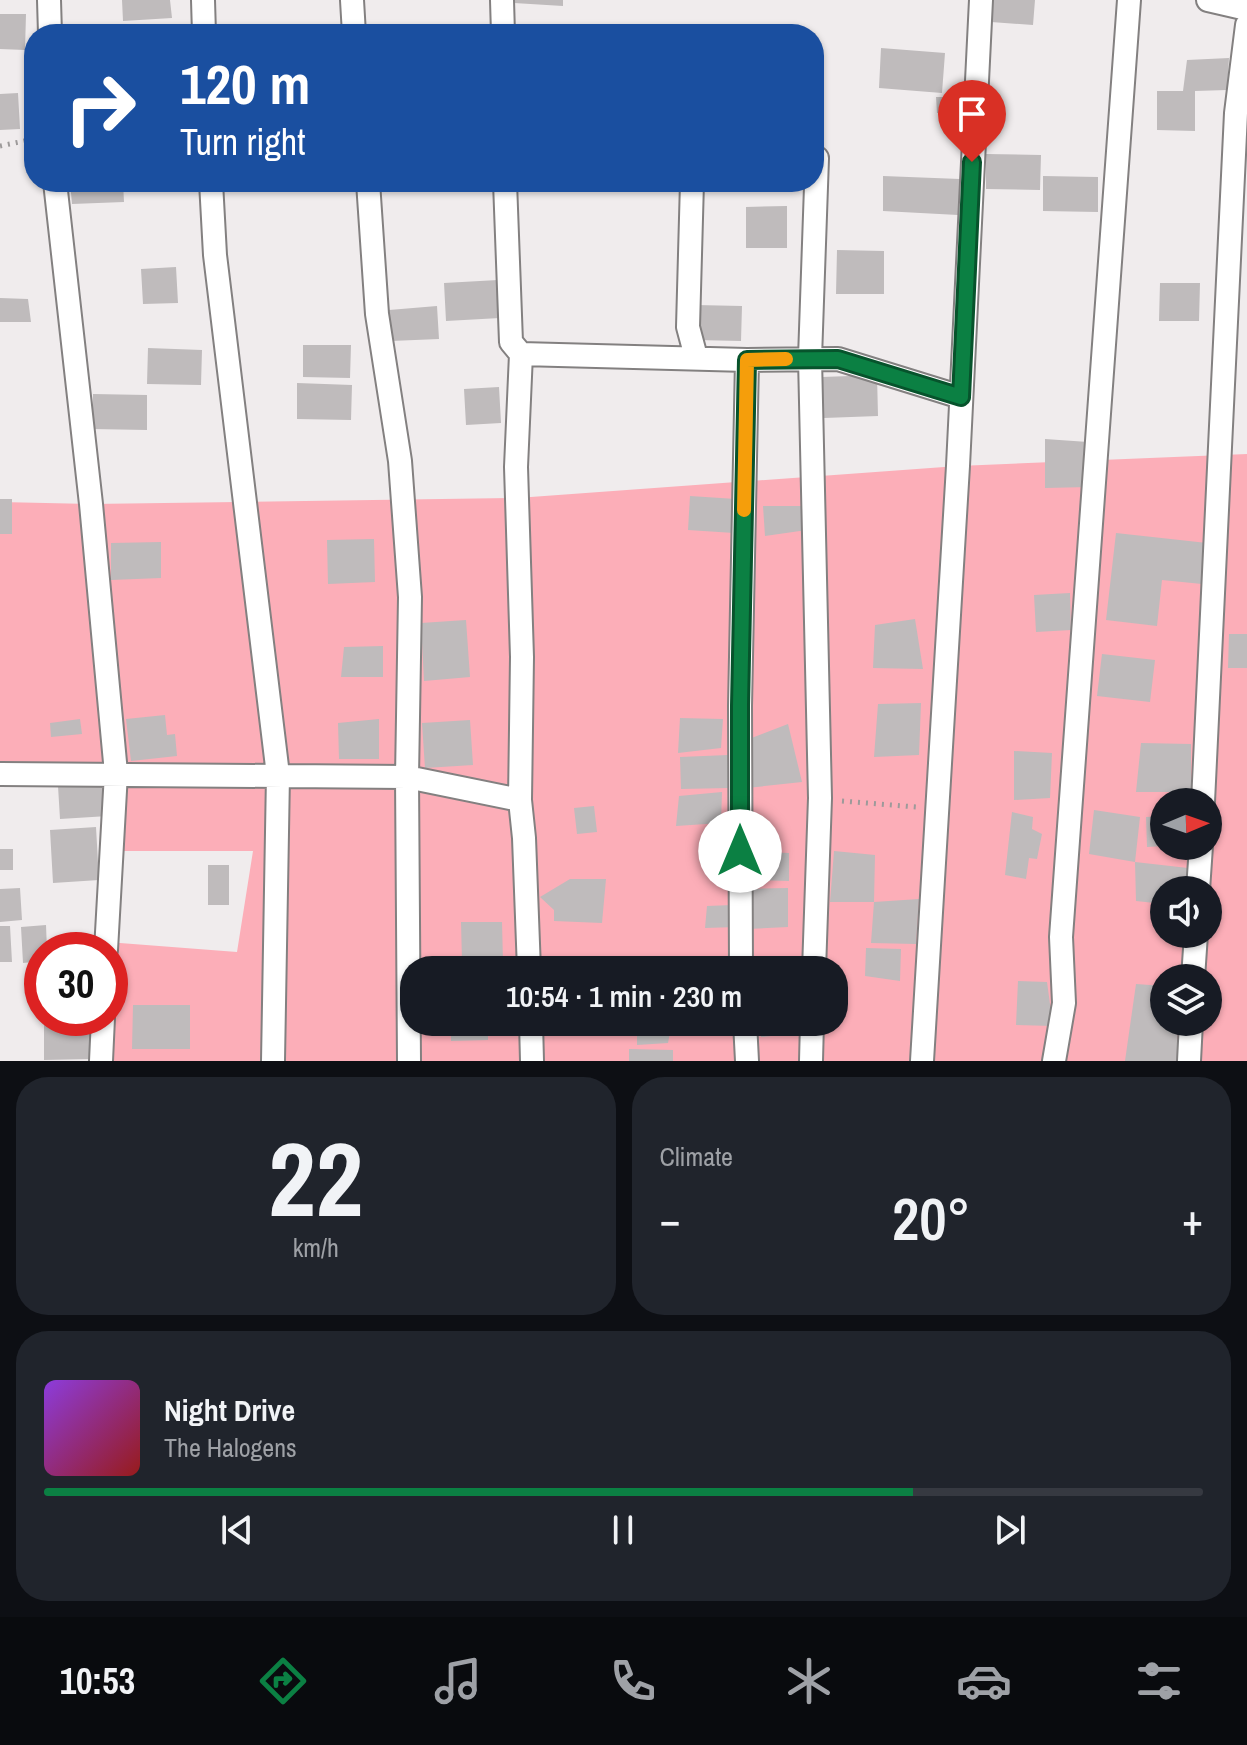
<!DOCTYPE html>
<html lang="en">
<head>
<meta charset="utf-8">
<style>
  :root { --surface:#171b24; --page:#20242c; --text:#f1f3f6; --muted:#9ea1a6; --line:#363941; --accent:#0b8043 }
  body { margin:0; font-family:"Archivo Narrow",sans-serif; background:var(--page); color:var(--text); height:100vh; display:flex; flex-direction:column; font-size:30px; white-space:nowrap }
  * { box-sizing:border-box; margin:0 }
  p { font-size:26px; color:var(--muted) }
  .icon { flex:none; width:44px; height:44px; fill:none; stroke:currentColor; stroke-width:2; stroke-linecap:round; stroke-linejoin:round }
  .map { position:relative; height:1061px; overflow:hidden }
  .drawer { display:flex; flex-direction:column; gap:16px; padding:16px; background:#0d0f14; flex:1 }
  .drawer>* { flex:none }
  .hud { position:absolute; left:24px; top:24px; width:800px; height:168px; border-radius:32px; box-shadow:0 2px 6px #0004; background:#1a4fa0; color:#fff; overflow:hidden }
  .needle { width:52px; rotate:88deg }
  .controls { position:absolute; left:1150px; top:788px; display:grid; gap:16px }
  .controls a { display:grid; place-items:center; width:72px; height:72px; border-radius:50%; background:var(--surface); box-shadow:0 2px 6px #0004; font-size:40px }
  .speed { position:absolute; left:24px; top:932px; display:flex; gap:16px; font-size:40px; font-weight:700; text-align:center }
  .speed>* { display:grid; place-content:center; width:104px; height:104px; border-radius:50%; background:var(--surface); box-shadow:0 2px 6px #0004; line-height:1 }
  .speed .limit { border:12px solid #d22; background:#fff; color:#111 }
  .pin { position:absolute; display:grid; place-items:center; width:68px; height:68px; color:#fff; margin:-82px -34px; border-radius:50% 50% 50% 0; rotate:-45deg; box-shadow:0 0 8px #0007 }
  .pin .icon { rotate:45deg }
  .me { position:absolute; width:88px; margin:-44px; rotate:0deg; stroke-linejoin:round; filter:drop-shadow(0 0 6px #0008) }
  .turn { display:flex; align-items:center; gap:28px; height:168px; padding:0 24px; font-size:36px }
  .turn .icon { width:104px; height:104px; stroke-width:2.5 }
  .turn b { display:block; font-size:56px; line-height:68px }
  .big { font-size:60px; font-weight:600; line-height:1.1 }
  .drawer .tile { flex:1; display:flex; flex-direction:column; justify-content:center; gap:12px; min-width:0; padding:0 28px; border-radius:32px; background:var(--page) }
  .drawer .dial { align-items:center; gap:0 }
  .dial b { font-size:104px; line-height:1 }
  .song { display:flex; align-items:center; gap:24px }
  .cover { width:96px; height:96px; border-radius:12px; background:linear-gradient(135deg,hsl(270 70% 55%),hsl(0 70% 35%)) }
  .played { height:8px; border-radius:4px; background:linear-gradient(90deg,var(--accent) 75%,var(--line) 75%) }
  .keys { display:flex; justify-content:space-around; direction:ltr }
  .heat { display:flex; justify-content:space-between; align-items:center; font-size:44px; direction:ltr }
  .drawer .tiles { flex:1; display:grid; gap:16px; grid-template-columns:1fr 1fr }
  .tile:last-child { grid-column:span 2 }
  .trip { position:absolute; left:400px; top:956px; width:448px; height:80px; border-radius:32px; background:var(--surface); box-shadow:0 2px 6px #0004; font-weight:600; line-height:80px; text-align:center }
  .dock { display:flex; height:128px; justify-content:space-around; align-items:center; background:#090b0e; color:var(--muted) }
  .dock .icon { width:56px; height:56px }
  .dock .current { color:var(--accent) }
  .dock b { font-size:36px; color:var(--text) }
  .map>svg:first-child { display:block }
  .green { fill:#fcaeb8; fill-rule:evenodd }
  .building { fill:#bfbbbc }
  .lines { fill:none; stroke-linecap:round; stroke-linejoin:round }
  .street-casing { stroke:#838080; stroke-width:26 }
  .path { stroke:#9d9a9a; stroke-width:5; stroke-dasharray:2 6; stroke-linecap:butt }
  .street { stroke:#fff; stroke-width:22 }
  .route-casing { stroke:#07532c; stroke-width:20 }
  .route { stroke:#0b8043; stroke-width:14 }
  .slow { stroke:#f59e0b; stroke-width:14 }
</style>
</head>
<body>
<div class="map">
<svg width="1247" height="1061" viewBox="0 0 1247 1061">
  <rect width="100%" height="100%" fill="#f0eced"/>
  <path class="green" d="M 1247,454 L 1247,1061 L 523,1061 L 523,1022 L 834,1022 L 834,970 L 414,970 L 414,1022 L 521,1022 L 521,1061 L 101,1061 L 110,1018 L 110,950 L 107,942 L 237,952 L 253,851 L 110,851 L 116,773 L 0,776 L 0,502 L 91,504 L 517,498 L 958,466 ZM 1164,802 L 1208,802 L 1208,846 L 1164,846 ZM 1164,890 L 1208,890 L 1208,934 L 1164,934 ZM 1164,978 L 1208,978 L 1208,1022 L 1164,1022 Z"/>
  <path class="building" d="M 122,0 L 170,0 L 172,18 L 123,21 Z
    M 514,0 L 563,0 L 563,6 L 514,3 Z
    M 993,0 L 1035,0 L 1033,25 L 991,22 Z
    M 0,14 L 26,14 L 25,50 L 0,49 Z
    M 881,48 L 945,53 L 942,93 L 879,88 Z
    M 1229,58 L 1227,90 L 1195,91 L 1195,131 L 1157,130 L 1157,91 L 1183,91 L 1187,60 Z
    M 18,93 L 20,129 L 0,130 L 0,94 Z
    M 936,97 L 955,97 L 954,114 L 937,113 Z
    M 986,154 L 1041,155 L 1040,190 L 986,189 Z
    M 883,176 L 960,179 L 958,215 L 883,211 Z
    M 1043,176 L 1098,177 L 1098,212 L 1043,211 Z
    M 70,182 L 123,182 L 124,202 L 72,204 Z
    M 787,206 L 787,248 L 746,248 L 746,207 Z
    M 837,250 L 884,251 L 884,294 L 836,294 Z
    M 176,267 L 178,303 L 143,304 L 141,269 Z
    M 498,280 L 500,318 L 446,321 L 444,283 Z
    M 1160,283 L 1200,283 L 1199,321 L 1159,321 Z
    M 0,298 L 28,299 L 31,322 L 0,322 Z
    M 696,305 L 742,306 L 741,341 L 695,340 Z
    M 437,306 L 439,339 L 391,341 L 389,310 Z
    M 303,345 L 351,345 L 350,378 L 303,377 Z
    M 148,348 L 202,350 L 201,385 L 147,384 Z
    M 877,375 L 878,416 L 824,418 L 822,377 Z
    M 297,383 L 352,385 L 351,420 L 297,419 Z
    M 499,387 L 501,423 L 466,425 L 464,389 Z
    M 93,394 L 147,395 L 147,430 L 92,429 Z
    M 1045,439 L 1088,442 L 1089,487 L 1045,488 Z
    M 690,496 L 736,499 L 734,533 L 688,530 Z
    M 0,499 L 12,499 L 12,534 L 0,534 Z
    M 763,506 L 803,506 L 807,530 L 765,536 Z
    M 1116,533 L 1207,543 L 1202,584 L 1162,580 L 1157,626 L 1106,620 Z
    M 374,539 L 375,582 L 328,584 L 327,540 Z
    M 161,542 L 161,578 L 111,580 L 111,543 Z
    M 1070,593 L 1071,630 L 1036,632 L 1034,595 Z
    M 915,619 L 923,669 L 873,668 L 875,625 Z
    M 466,620 L 470,677 L 424,681 L 421,623 Z
    M 1229,634 L 1247,634 L 1247,668 L 1228,668 Z
    M 383,646 L 383,677 L 341,677 L 344,647 Z
    M 1102,654 L 1155,660 L 1150,702 L 1097,696 Z
    M 921,703 L 919,755 L 874,757 L 878,704 Z
    M 165,715 L 167,735 L 175,734 L 177,756 L 131,761 L 126,719 Z
    M 680,718 L 723,719 L 721,748 L 678,753 Z
    M 80,719 L 82,734 L 51,737 L 50,723 Z
    M 379,719 L 379,759 L 339,759 L 338,723 Z
    M 470,720 L 473,765 L 425,768 L 422,723 Z
    M 788,724 L 802,782 L 747,788 L 741,742 Z
    M 1141,743 L 1191,744 L 1191,792 L 1136,792 Z
    M 1014,751 L 1052,753 L 1050,798 L 1014,800 Z
    M 728,755 L 729,788 L 681,789 L 680,757 Z
    M 106,783 L 108,816 L 60,819 L 58,786 Z
    M 722,792 L 721,823 L 676,826 L 679,796 Z
    M 594,806 L 597,832 L 577,834 L 574,808 Z
    M 1094,810 L 1140,817 L 1135,862 L 1089,854 Z
    M 1012,812 L 1033,817 L 1032,829 L 1042,834 L 1037,859 L 1029,858 L 1026,879 L 1005,875 Z
    M 1164,816 L 1164,846 L 1147,847 L 1146,817 Z
    M 96,827 L 99,880 L 53,883 L 50,830 Z
    M 0,849 L 13,849 L 13,870 L 0,870 Z
    M 748,851 L 789,853 L 789,881 L 750,880 Z
    M 834,851 L 875,855 L 874,902 L 830,902 Z
    M 714,855 L 735,857 L 736,882 L 715,882 Z
    M 1135,862 L 1188,868 L 1186,890 L 1164,890 L 1164,904 L 1136,901 Z
    M 208,865 L 229,865 L 229,905 L 208,905 Z
    M 570,879 L 606,879 L 602,923 L 554,921 L 554,910 L 540,897 Z
    M 20,888 L 22,920 L 0,922 L 0,889 Z
    M 788,888 L 788,927 L 748,929 L 745,889 Z
    M 919,899 L 916,944 L 871,943 L 874,902 Z
    M 732,905 L 736,927 L 705,928 L 707,906 Z
    M 461,922 L 502,922 L 503,962 L 462,962 Z
    M 46,925 L 47,950 L 42,950 L 42,961 L 23,963 L 21,927 Z
    M 0,926 L 10,926 L 12,962 L 0,962 Z
    M 866,948 L 901,949 L 900,981 L 865,976 Z
    M 419,960 L 456,960 L 456,970 L 419,970 Z
    M 1018,981 L 1047,982 L 1053,1026 L 1016,1025 Z
    M 1136,984 L 1164,986 L 1164,1022 L 1177,1022 L 1178,1061 L 1125,1061 Z
    M 133,1005 L 190,1005 L 190,1049 L 132,1049 Z
    M 44,1018 L 91,1018 L 91,1059 L 44,1060 Z
    M 451,1022 L 488,1022 L 488,1040 L 451,1041 Z
    M 637,1022 L 672,1022 L 668,1043 L 637,1045 Z
    M 760,1022 L 789,1022 L 790,1034 L 761,1037 Z
    M 629,1049 L 673,1050 L 673,1061 L 629,1061 Z"/>
  <g class="lines">
    <g class="street-casing">
      <path id="street" d="M 49,0 L 50,34
        M 203,0 L 204,34
        M 352,0 L 354,34
        M 502,0 L 503,34
        M 1208,0 L 1247,9
        M 55,182 L 91,504 L 116,773 L 106,950
        M 211,182 L 215,255 L 278,775 L 273,1061
        M 368,182 L 377,314 L 400,461 L 410,597 L 407,777 L 409,1061
        M 505,182 L 511,342 L 521,354 L 516,467 L 522,657 L 520,800 L 524,838 L 529,970
        M 692,182 L 688,327 L 696,357
        M 521,354 L 747,360 L 838,359 L 961,397
        M 0,774 L 407,777 L 520,800
        M 1203,802 L 1236,113 L 1247,25
        M 1198,890 L 1201,846
        M 741,970 L 740,706 L 747,360
        M 814,970 L 820,798 L 810,358 L 817,158
        M 1193,978 L 1196,934
        M 531,1022 L 532,1061
        M 745,1022 L 747,1061
        M 101,1061 L 103,1018
        M 811,1061 L 812,1022
        M 922,1061 L 958,466 L 981,0
        M 1054,1061 L 1064,1003 L 1061,937 L 1129,0
        M 1189,1061 L 1191,1022"/>
    </g>
    <path class="path" d="M 0,146 L 34,139
      M 842,801 L 916,807"/>
    <use href="#street" class="street"/>
  </g>
  <g class="lines">
    <g class="route-casing">
      <path id="route" d="M 740,851 L 740,706 L 747,360 L 838,359 L 961,397 L 972,162"/>
    </g>
    <use href="#route" class="route"/>
    <path class="slow" d="M 744,510 L 747,360 L 786,359"/>
  </g>
</svg>
<div class="controls">
<a><svg class="needle" viewBox="-14 -14 28 28"><path d="M0-13l5 13h-10z" fill="#e53935"/><path d="M0 13l5-13h-10z" fill="#9ea1a6"/></svg></a>
<a><svg class="icon" aria-label="sound" viewBox="0 0 24 24"><path d="M4 9h4l5-4v14l-5-4H4zM17 9q2 3 0 6"/></svg></a>
<a><svg class="icon" aria-label="layers" viewBox="0 0 24 24"><path d="M12 4l9 5-9 5-9-5zM3 14l9 5 9-5"/></svg></a>
</div>
<div class="speed"><div class="limit">30</div></div>
<div class="pin" style="left:972px;top:162px;background:#d93025"><svg class="icon" aria-label="arrive" viewBox="0 0 24 24"><path d="M6 21V4h12l-3 4 3 4H6"/></svg></div>
<svg class="me" style="left:740px;top:851px" viewBox="-20 -20 40 40"><circle r="19" fill="#fff"/><path d="M0-13L10 11 0 6-10 11z" fill="#0b8043"/></svg>
<div class="trip">10:54 · 1 min · 230 m</div>
<div class="hud">
<div class="turn"><svg class="icon" aria-label="right" viewBox="0 0 24 24"><path d="M7 20v-9h11M14 6l5 5-5 5"/></svg><div><b>120 m</b>Turn right</div></div>
</div>
</div>
<section class="drawer">
<div class="tiles">
<div class="tile dial"><b>22</b><p>km/h</p></div>
<div class="tile"><p>Climate</p>
<div class="heat"><a>−</a><b class="big">20°</b><a>+</a></div>
</div>
<div class="tile">
<div class="song"><i class="cover"></i><div><b>Night Drive</b><p>The Halogens</p></div></div>
<div class="played"></div>
<div class="keys"><svg class="icon" aria-label="previous" viewBox="0 0 24 24"><path d="M18 5L8 12l10 7zM5 5v14"/></svg><svg class="icon" aria-label="pause" viewBox="0 0 24 24"><path d="M8 5v14M16 5v14"/></svg><svg class="icon" aria-label="next" viewBox="0 0 24 24"><path d="M6 5l10 7-10 7zM19 5v14"/></svg></div>
</div>
</div>
</section>
<nav class="dock">
<b>10:53</b>
<svg class="icon current" aria-label="directions" viewBox="0 0 24 24"><path d="M12 3l9 9-9 9-9-9zM9 14v-3h6M13 9l2 2-2 2"/></svg>
<svg class="icon" aria-label="music" viewBox="0 0 24 24"><path d="M9 18V5l10-2v13"/><circle cx="6" cy="18" r="3"/><circle cx="16" cy="16" r="3"/></svg>
<svg class="icon" aria-label="phone" viewBox="0 0 24 24"><path d="M5 4h4l2 5-3 2q2 4 5 5l2-3 5 2v4C11 20 4 13 5 4z"/></svg>
<svg class="icon" aria-label="climate" viewBox="0 0 24 24"><path d="M12 3v18M4 7l16 10M4 17L20 7"/></svg>
<svg class="icon" aria-label="car" viewBox="0 0 24 24"><path d="M5 17H2v-5l4-1 3-4h7l3 4 3 1v5h-3M9 17h6M6 11h13"/><circle cx="7" cy="17" r="2"/><circle cx="17" cy="17" r="2"/></svg>
<svg class="icon" aria-label="filters" viewBox="0 0 24 24"><path d="M4 7h16M4 17h16"/><circle cx="9" cy="7" r="2"/><circle cx="15" cy="17" r="2"/></svg>
</nav>
</body>
</html>
